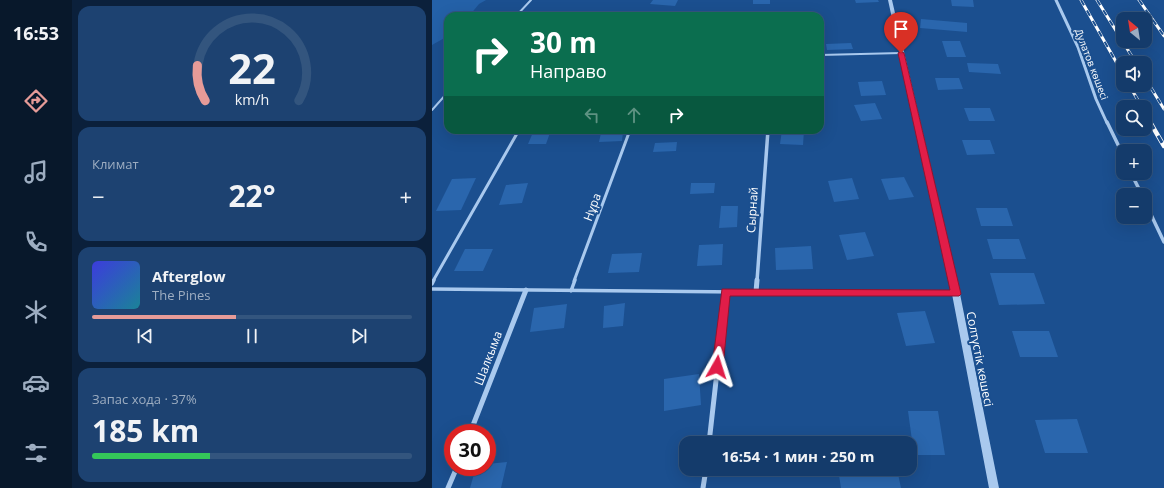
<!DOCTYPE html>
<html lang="ru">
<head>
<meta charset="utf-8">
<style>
  :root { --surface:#143b6b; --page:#1d4271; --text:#f1f3f6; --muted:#9dadc1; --line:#33557e; --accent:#e69b98 }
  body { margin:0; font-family:"Open Sans",sans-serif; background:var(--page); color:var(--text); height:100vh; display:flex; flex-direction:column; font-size:15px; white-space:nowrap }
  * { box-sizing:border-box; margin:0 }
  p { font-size:13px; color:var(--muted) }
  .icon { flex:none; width:22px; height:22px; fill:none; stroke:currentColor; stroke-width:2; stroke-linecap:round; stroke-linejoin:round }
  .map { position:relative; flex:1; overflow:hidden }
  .drawer { display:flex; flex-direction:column; gap:6px; padding:6px; background:#0b203b; width:360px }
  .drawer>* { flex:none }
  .hud { position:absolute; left:12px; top:12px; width:380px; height:122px; border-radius:12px; box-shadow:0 4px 16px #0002,0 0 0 1px var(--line); background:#0b6e4f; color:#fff; overflow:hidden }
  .needle { width:26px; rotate:330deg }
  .buttons { position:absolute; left:684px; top:12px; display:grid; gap:8px }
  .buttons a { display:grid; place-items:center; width:36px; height:36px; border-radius:8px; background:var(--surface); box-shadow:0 4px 16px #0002,0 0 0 1px var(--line); font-size:20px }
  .speed { position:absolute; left:12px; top:424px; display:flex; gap:8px; font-size:20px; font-weight:700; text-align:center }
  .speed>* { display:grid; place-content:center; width:52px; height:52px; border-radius:50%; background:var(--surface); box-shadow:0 4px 16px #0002,0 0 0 1px var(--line); line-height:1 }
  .speed .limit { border:6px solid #d22; background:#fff; color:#111 }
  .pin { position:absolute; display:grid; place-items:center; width:34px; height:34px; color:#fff; margin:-41px -17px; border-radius:50% 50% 50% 0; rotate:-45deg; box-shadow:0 0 4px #0007 }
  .pin .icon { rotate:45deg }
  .me { position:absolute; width:44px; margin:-22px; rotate:6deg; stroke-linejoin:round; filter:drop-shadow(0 0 3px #0008) }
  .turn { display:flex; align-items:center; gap:14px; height:84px; padding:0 20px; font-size:18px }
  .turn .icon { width:52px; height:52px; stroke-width:2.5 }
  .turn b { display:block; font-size:28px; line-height:34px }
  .lanes { display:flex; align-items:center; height:38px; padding:0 20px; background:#0003; justify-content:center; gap:20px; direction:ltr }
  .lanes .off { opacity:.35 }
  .big { font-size:30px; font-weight:700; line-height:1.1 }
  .drawer .widget { flex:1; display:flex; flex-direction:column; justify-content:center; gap:6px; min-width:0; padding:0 14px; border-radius:12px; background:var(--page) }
  .drawer .dial { align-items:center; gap:0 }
  .dial svg { height:104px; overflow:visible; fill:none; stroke:var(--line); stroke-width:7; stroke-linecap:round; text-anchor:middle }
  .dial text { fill:var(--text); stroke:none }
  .song { display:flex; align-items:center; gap:12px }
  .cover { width:48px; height:48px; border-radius:6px; background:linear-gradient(135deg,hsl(240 70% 55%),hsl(190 70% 35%)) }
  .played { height:4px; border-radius:2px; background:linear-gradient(90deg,var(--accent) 45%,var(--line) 45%) }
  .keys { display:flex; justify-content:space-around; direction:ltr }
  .heat { display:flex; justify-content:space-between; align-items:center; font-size:22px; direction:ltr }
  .charge { height:6px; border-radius:3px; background:linear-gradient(90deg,#34c759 37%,var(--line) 0) }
  .trip { position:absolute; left:247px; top:436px; width:238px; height:40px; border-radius:12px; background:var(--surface); box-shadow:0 4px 16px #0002,0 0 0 1px var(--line); font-weight:700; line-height:40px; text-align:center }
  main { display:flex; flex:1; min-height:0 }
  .dock { display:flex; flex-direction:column; width:72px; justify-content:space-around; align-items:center; background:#08182b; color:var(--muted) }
  .dock .icon { width:28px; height:28px }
  .dock .selected { color:var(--accent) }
  .dock b { font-size:18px; color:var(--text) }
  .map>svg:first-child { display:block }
  .green { fill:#2461a8 }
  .building { fill:#2a66ad }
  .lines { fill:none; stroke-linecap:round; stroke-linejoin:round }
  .service-far2 { stroke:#a9c9ee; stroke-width:2 }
  .service-far1 { stroke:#a9c9ee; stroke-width:3 }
  .service { stroke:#a9c9ee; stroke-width:3.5 }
  .minor-far2 { stroke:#a9c9ee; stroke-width:3 }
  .minor-far1 { stroke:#a9c9ee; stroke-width:3.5 }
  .minor { stroke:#a9c9ee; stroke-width:5 }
  .tertiary { fill:#a9c9ee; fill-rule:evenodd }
  .rail-far1-casing { stroke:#fff; stroke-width:3 }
  .rail-casing { stroke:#fff; stroke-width:4.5 }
  .rail-far1 { stroke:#1b4f8f; stroke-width:2; stroke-dasharray:6; stroke-linecap:butt }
  .rail { stroke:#1b4f8f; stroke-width:3; stroke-dasharray:8; stroke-linecap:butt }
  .route { fill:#e11d48; stroke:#92132f }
  .labels { text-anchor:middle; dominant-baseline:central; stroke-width:4; stroke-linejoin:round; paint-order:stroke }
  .far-street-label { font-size:10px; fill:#fff; stroke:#1b4f8f }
  .street-label { font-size:12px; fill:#fff; stroke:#1b4f8f }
</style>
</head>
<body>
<main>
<nav class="dock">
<b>16:53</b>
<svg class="icon selected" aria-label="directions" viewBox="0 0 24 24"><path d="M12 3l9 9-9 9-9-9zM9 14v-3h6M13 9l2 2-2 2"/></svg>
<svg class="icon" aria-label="music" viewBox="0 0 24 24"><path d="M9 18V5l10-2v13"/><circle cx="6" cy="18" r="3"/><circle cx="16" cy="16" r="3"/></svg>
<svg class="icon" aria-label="phone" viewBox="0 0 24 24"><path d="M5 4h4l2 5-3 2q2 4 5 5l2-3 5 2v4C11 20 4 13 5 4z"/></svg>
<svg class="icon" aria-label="climate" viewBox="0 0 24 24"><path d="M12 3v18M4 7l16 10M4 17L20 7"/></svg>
<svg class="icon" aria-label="car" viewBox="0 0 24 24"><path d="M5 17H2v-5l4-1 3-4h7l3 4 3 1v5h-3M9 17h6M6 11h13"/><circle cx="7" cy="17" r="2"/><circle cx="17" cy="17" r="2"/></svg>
<svg class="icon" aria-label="filters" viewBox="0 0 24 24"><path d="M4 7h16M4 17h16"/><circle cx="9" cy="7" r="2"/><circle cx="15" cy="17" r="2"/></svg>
</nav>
<section class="drawer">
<div class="widget dial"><svg viewBox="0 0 100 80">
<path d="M14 69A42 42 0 1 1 86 69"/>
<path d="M14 69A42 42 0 0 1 8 42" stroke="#e69b98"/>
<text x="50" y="56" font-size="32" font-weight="700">22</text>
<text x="50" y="72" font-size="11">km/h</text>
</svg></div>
<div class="widget"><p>Климат</p>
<div class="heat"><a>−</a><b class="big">22°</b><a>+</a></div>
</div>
<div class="widget">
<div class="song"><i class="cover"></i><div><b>Afterglow</b><p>The Pines</p></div></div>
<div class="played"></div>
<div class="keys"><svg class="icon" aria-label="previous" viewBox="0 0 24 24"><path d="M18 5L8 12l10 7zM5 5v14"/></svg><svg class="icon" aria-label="pause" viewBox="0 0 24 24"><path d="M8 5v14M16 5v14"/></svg><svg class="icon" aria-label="next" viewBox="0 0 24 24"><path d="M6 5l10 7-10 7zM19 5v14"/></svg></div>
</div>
<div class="widget"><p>Запас хода · 37%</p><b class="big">185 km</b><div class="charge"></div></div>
</section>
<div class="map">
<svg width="732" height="488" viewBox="0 0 732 488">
  <rect width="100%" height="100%" fill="#1b4f8f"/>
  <path class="green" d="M 0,0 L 54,0 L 47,4 L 37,16 L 16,16 L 16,36 L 0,45 Z"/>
  <path class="building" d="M 221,0 L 246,0 L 243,6 L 218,4 Z
    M 321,0 L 338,0 L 338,4 L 321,4 Z
    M 423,0 L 446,0 L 447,2 L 424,3 Z
    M 519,0 L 541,0 L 542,7 L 520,6 Z
    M 489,19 L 535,23 L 535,32 L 488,28 Z
    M 510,41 L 528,41 L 534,57 L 515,57 Z
    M 419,43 L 421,49 L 395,50 L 394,44 Z
    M 535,63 L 566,64 L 569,74 L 537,72 Z
    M 503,78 L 527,78 L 531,89 L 506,90 Z
    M 450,81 L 454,95 L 429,96 L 426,82 Z
    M 443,103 L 450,119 L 429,121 L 422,105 Z
    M 532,108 L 558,108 L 563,121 L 537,121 Z
    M 102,130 L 119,130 L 114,144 L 96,144 Z
    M 350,130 L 372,130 L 371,145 L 348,144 Z
    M 191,132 L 190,141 L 167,142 L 169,133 Z
    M 530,140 L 558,140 L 563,154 L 535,155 Z
    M 245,142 L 244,151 L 221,152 L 223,143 Z
    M 472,177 L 482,197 L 457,200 L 449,179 Z
    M 44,178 L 29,210 L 4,211 L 20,179 Z
    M 420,178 L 427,199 L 402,202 L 396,181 Z
    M 96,183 L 90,203 L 67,205 L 74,185 Z
    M 259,183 L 283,183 L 282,193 L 258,194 Z
    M 289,206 L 306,206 L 305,227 L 287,228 Z
    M 544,208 L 575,208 L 581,226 L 549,226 Z
    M 433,232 L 442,256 L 415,260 L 407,235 Z
    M 555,239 L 587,239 L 594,259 L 561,259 Z
    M 291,244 L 290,265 L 265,266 L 267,245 Z
    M 379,246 L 381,269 L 344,270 L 343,248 Z
    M 33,249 L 61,249 L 51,271 L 22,271 Z
    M 210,253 L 207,272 L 176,273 L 180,254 Z
    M 558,273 L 602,273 L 613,304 L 567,305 Z
    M 193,303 L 191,326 L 171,328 L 172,306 Z
    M 135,304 L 132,328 L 98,332 L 102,308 Z
    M 493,311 L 503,343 L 474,346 L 465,313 Z
    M 580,331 L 617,331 L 626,357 L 588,357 Z
    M 267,374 L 269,405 L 232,411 L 232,379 Z
    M 476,411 L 506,411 L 513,455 L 482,455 Z
    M 645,419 L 656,453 L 613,453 L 603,420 Z
    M 75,462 L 69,488 L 38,488 L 44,467 L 55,467 L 55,464 Z
    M 406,469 L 465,469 L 469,488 L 409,488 Z"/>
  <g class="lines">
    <path class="service-far2" d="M 84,16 L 99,0
      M 388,55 L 469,53
      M 0,110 L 16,92"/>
    <path class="service-far1" d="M 1,281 L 87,130
      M 142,281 L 198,130"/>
    <path class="service" d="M 0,284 L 2,280
      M 0,289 L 524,294
      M 139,291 L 143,280"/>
    <path class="minor-far2" d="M 624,0 L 646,47 L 664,99 L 675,123"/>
    <path class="minor-far1" d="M 675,122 L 691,155
      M 699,173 L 710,195
      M 713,202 L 732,242
      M 325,281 L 336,130"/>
    <path class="minor" d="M 324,292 L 325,280
      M 38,433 L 94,290
      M 277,443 L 294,292
      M 16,488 L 25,467
      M 271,488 L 274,469"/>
    <path class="tertiary" d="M 456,0 L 460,0 L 528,294 L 567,488 L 557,488 L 520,294 Z"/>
    <g class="rail-far1-casing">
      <path id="rail-far1" d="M 649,0 L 691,74
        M 665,0 L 704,63
        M 707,0 L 732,36
        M 713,78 L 732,109
        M 697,85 L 710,107
        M 713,113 L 718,123"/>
    </g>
    <g class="rail-casing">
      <path id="rail" d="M 718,122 L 732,146"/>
    </g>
    <use href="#rail-far1" class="rail-far1"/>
    <use href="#rail" class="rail"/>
  </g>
  <path class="route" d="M 469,51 L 472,53 L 529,294 L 527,296 L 298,296 L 291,367 L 289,371 L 285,372 L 281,371 L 280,367 L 290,289 L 518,290 L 466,53 Z"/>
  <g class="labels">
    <g class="far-street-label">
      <text transform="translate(660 64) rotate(69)">Дулатов көшесі</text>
    </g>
    <g class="street-label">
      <text transform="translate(160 207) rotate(-70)">Нұра</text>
      <text transform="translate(320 210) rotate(-86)">Сырнай</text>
      <text transform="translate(56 358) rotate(-69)">Шалкыма</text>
      <text transform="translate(548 359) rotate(79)">Солтүстік көшесі</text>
    </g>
  </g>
</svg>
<div class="buttons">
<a><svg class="needle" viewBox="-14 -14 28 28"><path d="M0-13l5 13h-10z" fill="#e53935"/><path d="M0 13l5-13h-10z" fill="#9dadc1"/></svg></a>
<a><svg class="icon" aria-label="sound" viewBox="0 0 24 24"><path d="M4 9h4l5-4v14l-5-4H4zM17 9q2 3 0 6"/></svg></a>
<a><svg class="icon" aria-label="search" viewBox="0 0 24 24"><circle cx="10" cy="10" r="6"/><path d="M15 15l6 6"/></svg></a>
<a>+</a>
<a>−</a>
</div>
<div class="speed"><div class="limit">30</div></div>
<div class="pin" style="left:469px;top:53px;background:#d93025"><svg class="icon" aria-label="arrive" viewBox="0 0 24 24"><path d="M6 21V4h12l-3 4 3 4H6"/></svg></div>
<svg class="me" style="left:285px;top:367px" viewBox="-20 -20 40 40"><path d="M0-17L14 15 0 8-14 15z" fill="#e11d48" stroke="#fff" stroke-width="4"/></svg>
<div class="trip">16:54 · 1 мин · 250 m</div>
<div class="hud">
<div class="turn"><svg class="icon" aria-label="right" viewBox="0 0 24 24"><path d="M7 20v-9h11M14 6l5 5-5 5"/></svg><div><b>30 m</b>Направо</div></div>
<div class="lanes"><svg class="icon off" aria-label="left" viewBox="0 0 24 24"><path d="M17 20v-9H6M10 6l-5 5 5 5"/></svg><svg class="icon off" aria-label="ahead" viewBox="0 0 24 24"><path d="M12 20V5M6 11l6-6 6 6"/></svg><svg class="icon" aria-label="right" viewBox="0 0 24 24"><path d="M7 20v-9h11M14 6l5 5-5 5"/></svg></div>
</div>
</div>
</main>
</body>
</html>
